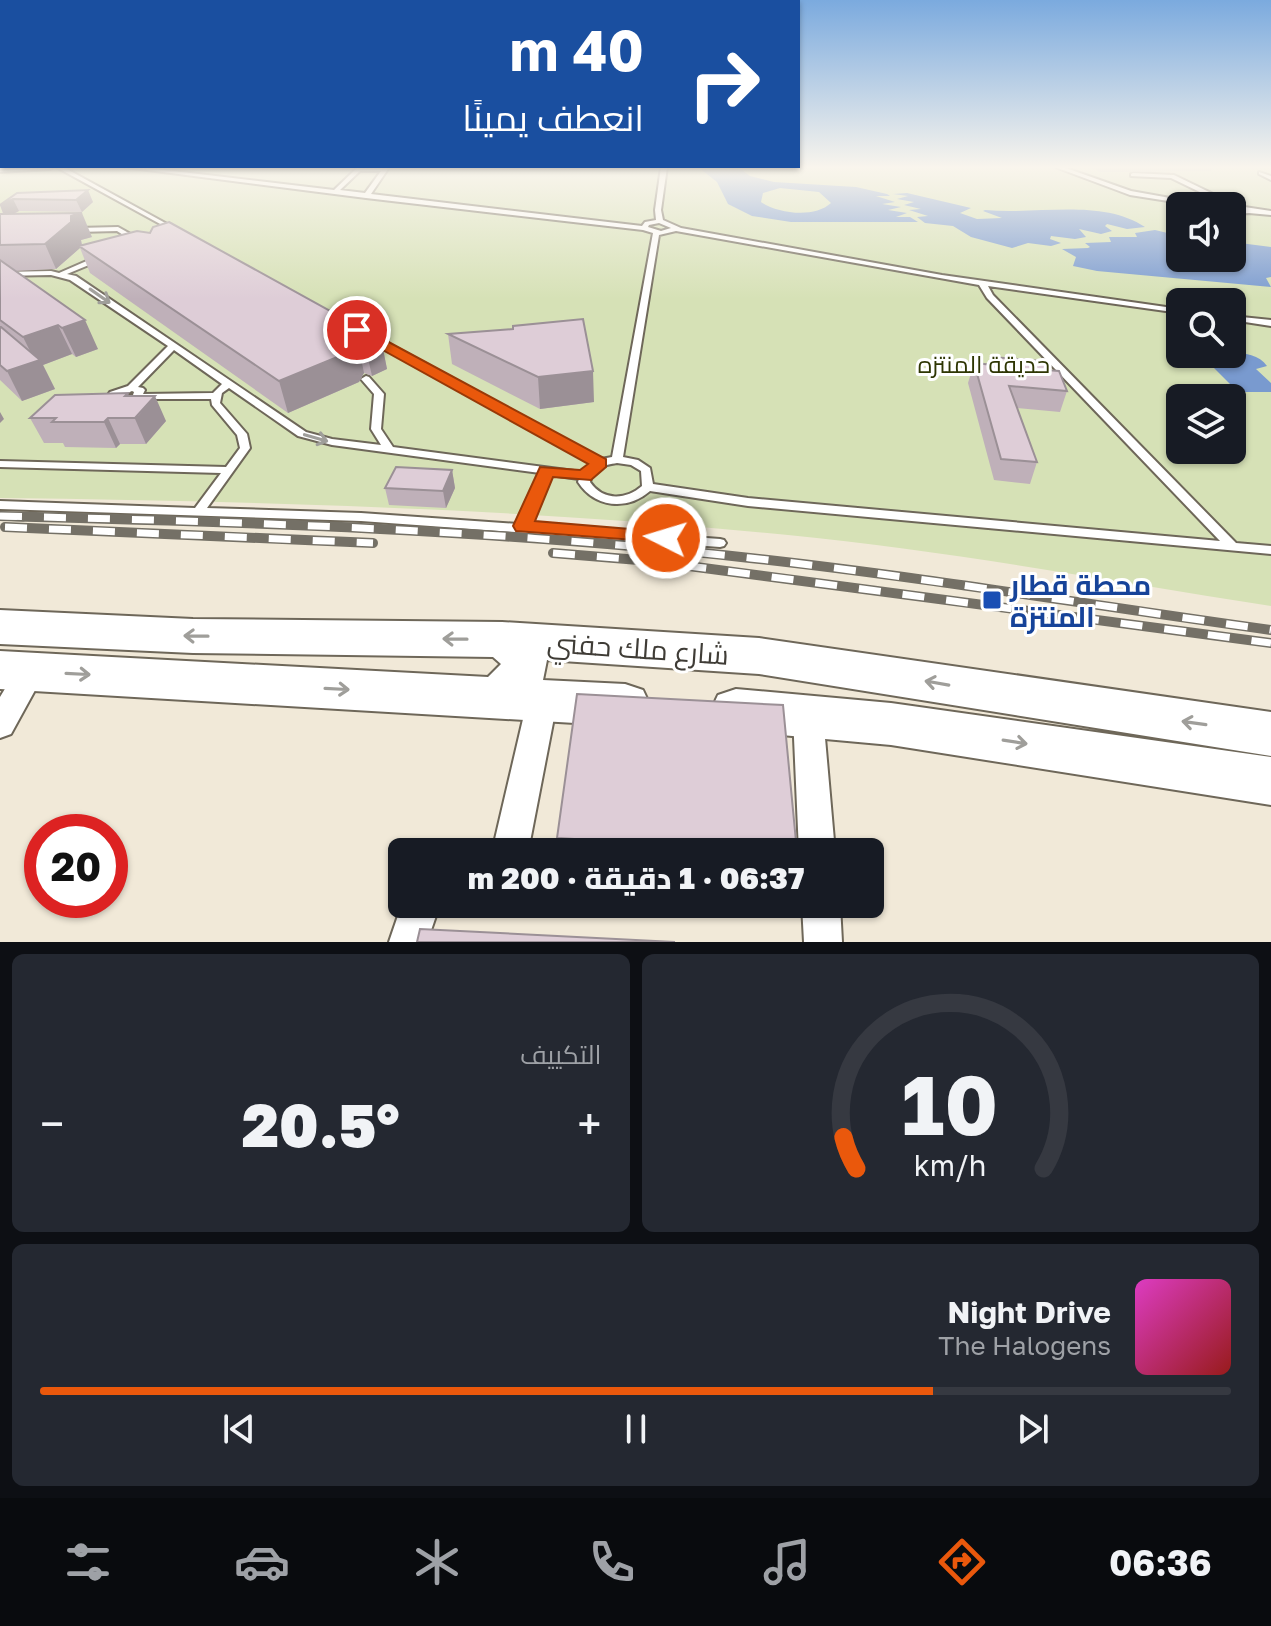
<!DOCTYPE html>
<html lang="ar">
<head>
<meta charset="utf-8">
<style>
  :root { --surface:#171b24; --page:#242831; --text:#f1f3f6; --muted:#9ea1a6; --line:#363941; --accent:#ea580c }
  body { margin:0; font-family:"Golos Text",Cairo,sans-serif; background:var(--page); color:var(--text); direction:rtl; height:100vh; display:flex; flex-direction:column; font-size:30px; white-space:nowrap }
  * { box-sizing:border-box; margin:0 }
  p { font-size:26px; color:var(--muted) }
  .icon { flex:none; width:44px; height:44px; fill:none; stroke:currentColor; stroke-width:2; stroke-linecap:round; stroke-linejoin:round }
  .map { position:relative; height:942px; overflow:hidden; direction:ltr }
  .details { display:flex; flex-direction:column; gap:12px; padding:12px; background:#0d0f14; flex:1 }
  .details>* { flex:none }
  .guide { position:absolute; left:0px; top:0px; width:800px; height:168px; box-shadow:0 2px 6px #0004; direction:rtl; background:#1a4fa0; color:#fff; overflow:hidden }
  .tools { position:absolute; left:1166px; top:192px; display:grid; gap:16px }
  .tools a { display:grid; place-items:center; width:80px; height:80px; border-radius:12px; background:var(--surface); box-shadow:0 2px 6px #0004; font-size:40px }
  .speed { position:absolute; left:24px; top:814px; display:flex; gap:16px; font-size:40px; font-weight:700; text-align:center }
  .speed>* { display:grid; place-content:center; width:104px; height:104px; border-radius:50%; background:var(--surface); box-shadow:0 2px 6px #0004; line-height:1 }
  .speed .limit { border:12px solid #d22; background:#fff; color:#111 }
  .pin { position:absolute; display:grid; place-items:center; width:68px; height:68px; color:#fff; margin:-34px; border:4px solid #fff; border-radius:50%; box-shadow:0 2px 8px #0007 }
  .me { position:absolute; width:88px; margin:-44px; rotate:275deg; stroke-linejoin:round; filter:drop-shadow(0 0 6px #0008) }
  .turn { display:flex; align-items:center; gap:28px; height:168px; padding:0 24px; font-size:36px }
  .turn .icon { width:104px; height:104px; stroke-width:2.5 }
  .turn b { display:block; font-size:56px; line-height:68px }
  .big { font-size:60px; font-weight:800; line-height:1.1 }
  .details .tile { flex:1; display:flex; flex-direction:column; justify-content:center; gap:12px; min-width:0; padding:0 28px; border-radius:12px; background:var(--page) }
  .details .dial { align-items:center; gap:0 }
  .dial svg { height:208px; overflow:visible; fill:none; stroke:var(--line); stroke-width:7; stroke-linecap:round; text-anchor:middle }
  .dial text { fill:var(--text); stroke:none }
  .song { display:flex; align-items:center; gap:24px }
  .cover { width:96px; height:96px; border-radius:12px; background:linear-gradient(135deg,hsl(310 70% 55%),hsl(0 70% 35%)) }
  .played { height:8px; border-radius:4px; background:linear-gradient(90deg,var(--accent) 75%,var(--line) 75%) }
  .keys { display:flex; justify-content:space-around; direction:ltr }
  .heat { display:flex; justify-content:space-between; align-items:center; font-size:44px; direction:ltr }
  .details .tiles { flex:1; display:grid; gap:12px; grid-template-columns:1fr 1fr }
  .tile:last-child { grid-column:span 2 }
  .trip { position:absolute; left:388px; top:838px; width:496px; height:80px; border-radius:12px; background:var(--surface); box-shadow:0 2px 6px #0004; font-weight:800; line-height:80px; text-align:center; direction:rtl }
  .dock { display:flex; height:128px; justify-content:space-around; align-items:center; background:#090b0e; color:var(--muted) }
  .dock .icon { width:56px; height:56px }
  .dock .active { color:var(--accent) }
  .dock b { font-size:36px; color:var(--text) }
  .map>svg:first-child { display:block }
  .green { fill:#d6e1b6; fill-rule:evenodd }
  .water { fill:#799acf; fill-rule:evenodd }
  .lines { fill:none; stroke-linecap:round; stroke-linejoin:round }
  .service-casing { stroke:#6e6759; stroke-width:4 }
  .minor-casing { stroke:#6e6759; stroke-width:4 }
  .trunk-casing { stroke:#6e6759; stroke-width:4 }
  .service { fill:#fff; fill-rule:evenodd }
  .minor { fill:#fff; fill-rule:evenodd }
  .trunk { fill:#fff; fill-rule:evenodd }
  .rail-far1-casing { stroke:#747066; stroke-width:9 }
  .rail-casing { stroke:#747066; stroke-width:10 }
  .rail-far1 { stroke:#fff; stroke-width:6; stroke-dasharray:17; stroke-linecap:butt }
  .rail { stroke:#fff; stroke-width:7; stroke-dasharray:22; stroke-linecap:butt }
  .wall { fill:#bfb0b9 }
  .shaded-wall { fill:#9b9096 }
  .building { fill:#decdd7; stroke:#9b9096; stroke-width:2 }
  .oneway { stroke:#9f9e9a }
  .route { fill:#ea580c; stroke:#983908; stroke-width:2 }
  .transit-dot { fill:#1a4fb4; stroke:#fff; stroke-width:3 }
  .labels { text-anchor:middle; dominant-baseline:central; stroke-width:6; stroke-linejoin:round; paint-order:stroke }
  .park-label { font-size:24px; fill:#2e3603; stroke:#fff }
  .near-transit-label { font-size:28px; font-weight:bold; fill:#164399; stroke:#fff; text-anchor:start }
  .near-street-label { font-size:28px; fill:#3f3c36; stroke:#fff }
</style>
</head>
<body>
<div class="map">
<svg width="1271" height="942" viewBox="0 0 1271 942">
  <rect width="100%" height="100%" fill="#f1e9d8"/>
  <path class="green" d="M 0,167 L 1271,167 L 1271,606 C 1111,581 950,551 788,535 C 527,509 263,501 0,498 ZM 1180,206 L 1232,206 L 1232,258 L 1180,258 ZM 1180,302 L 1232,302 L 1232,354 L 1180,354 ZM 1180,398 L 1232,398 L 1232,450 L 1180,450 Z"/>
  <path class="water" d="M 698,167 L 738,167 L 750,176 L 774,182 L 856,187 L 887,194 L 890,196 L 876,196 L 895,202 L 882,204 L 901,207 L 888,210 L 907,213 L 896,217 L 910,217 L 918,222 L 791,222 L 752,216 L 728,204 L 717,182 ZM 780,188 L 819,192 L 831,203 C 815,218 779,214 761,202 L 763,193 Z
    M 907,193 L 971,208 L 960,213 L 977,219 L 1002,218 L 983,211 L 985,210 C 1038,215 1101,198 1145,227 L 1127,229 L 1107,224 L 1105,226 L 1112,231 L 1101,234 L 1079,229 L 1086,237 L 1075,239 L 1051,236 L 1050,239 L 1061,243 L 1051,246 L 1028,243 L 1012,248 L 971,237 L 953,226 L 925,223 L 917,217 L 928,216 L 909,210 L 921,209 L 904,205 L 914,202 L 897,199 L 908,196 L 893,194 Z
    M 1155,230 L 1180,236 L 1180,258 L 1232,258 L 1232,242 L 1271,247 L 1271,277 L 1266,278 L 1271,287 L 1097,271 L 1073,266 L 1076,257 L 1062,249 L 1088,248 L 1090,247 L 1085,243 L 1111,242 L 1109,237 L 1137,237 L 1135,233 Z
    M 1200,354 C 1220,354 1254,347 1267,366 L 1256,369 L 1271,383 L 1271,392 L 1238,392 Z"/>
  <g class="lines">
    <g class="service-casing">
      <path id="service" d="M 26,167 L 53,167 L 50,169 L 0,172 L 0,168 Z
        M 56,167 L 63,167 L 178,230 L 173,231 Z
        M 124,167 L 139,167 L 334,190 L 357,168 L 385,167 L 388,169 L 371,194 L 642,226 L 645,222 L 656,220 L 655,210 L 661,167 L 667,167 L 661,210 L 663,220 L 681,228 L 942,275 L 1180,309 L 1180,313 L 988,286 L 993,295 L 1236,543 L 1271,546 L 1271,554 L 748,506 L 650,491 C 627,511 595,508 578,482 L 579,479 L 550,475 L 529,525 L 720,539 L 724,540 L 726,543 L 724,546 L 720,547 L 361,521 L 0,509 L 0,501 L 195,508 L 221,473 L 0,467 L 0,461 L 226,467 L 240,448 L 237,435 L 212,405 L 211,399 L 140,399 L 118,405 L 105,399 L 110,392 L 128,386 L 168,346 L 70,280 L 51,275 L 0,276 L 0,272 L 51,271 L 59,273 L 98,256 L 101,256 L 101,260 L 67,274 L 76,276 L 306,432 L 332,439 L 381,445 L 371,429 L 374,394 L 361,379 L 366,376 L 369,377 L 384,394 L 381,429 L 393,447 L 582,472 L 592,463 L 366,338 L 366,334 L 369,333 L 601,459 L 612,457 L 653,233 L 643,230 L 366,198 ZM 360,171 L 381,171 L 365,193 L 340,190 ZM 659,223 L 671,228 L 661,231 L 648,227 L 649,225 ZM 676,231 L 979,285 L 987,298 L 1220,541 L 748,498 L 653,484 L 650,468 L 638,460 L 623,457 L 659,235 ZM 174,350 L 222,384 L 213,393 L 143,394 L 145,390 L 143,388 L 138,387 ZM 229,388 L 298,436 L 332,445 L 540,473 L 518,524 L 361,513 L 207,508 L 250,448 L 247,434 L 220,403 L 222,393 ZM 132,391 L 134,392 L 133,395 L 119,399 L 116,398 ZM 617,463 L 631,465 L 641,471 L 642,486 C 626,500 603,501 590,482 C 593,468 604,465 617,463 Z
        M 1055,167 L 1063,167 L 1131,191 L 1215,206 L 1200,206 L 1130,195 Z
        M 1259,172 L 1271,176 L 1271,180 L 1259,174 Z
        M 1133,173 L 1174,175 L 1238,206 L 1271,211 L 1271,215 L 1249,213 L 1232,214 L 1232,210 L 1237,210 L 1171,178 L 1131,176 L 1131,174 Z
        M 118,227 L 134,236 L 135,237 L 130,244 L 126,244 L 125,243 L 128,238 L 117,231 L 77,232 L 74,230 L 77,228 Z
        M 1232,316 L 1271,320 L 1271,326 L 1232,320 Z"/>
    </g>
    <g class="minor-casing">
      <path id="minor" d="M 30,660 L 40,664 L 45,672 L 11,734 L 0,738 L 0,697 L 20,664 Z
        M 542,690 L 553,693 L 557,702 L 528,852 L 492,852 L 527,702 L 531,693 Z
        M 808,702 L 819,706 L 823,715 L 835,852 L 799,852 L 793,715 L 797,706 Z
        M 402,904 L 440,904 L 427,942 L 389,942 Z
        M 802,904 L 840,904 L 842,942 L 804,942 Z"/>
    </g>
    <g class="trunk-casing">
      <path id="trunk" d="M 0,610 L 193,619 L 502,622 L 759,638 L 1271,712 L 1271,756 L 759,674 L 547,660 L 543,680 L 625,684 L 643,690 L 650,705 L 643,720 L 625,726 L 0,689 L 0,651 L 488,677 L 501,664 L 493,657 L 193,653 L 0,644 Z
        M 736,689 L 891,703 L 1271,757 L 1271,805 L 891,745 L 736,731 L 718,725 L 711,710 L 718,695 Z"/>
    </g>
    <use href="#service" class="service"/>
    <use href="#minor" class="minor"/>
    <use href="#trunk" class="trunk"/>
    <g class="rail-far1-casing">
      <path id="rail-far1" d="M 0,516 L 23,517"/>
    </g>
    <g class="rail-casing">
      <path id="rail" d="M 0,516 C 250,522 501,530 750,558 C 924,577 1097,606 1271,630
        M 5,527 L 373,543
        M 553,553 L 651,561 L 1271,643"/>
    </g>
    <use href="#rail-far1" class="rail-far1"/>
    <use href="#rail" class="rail"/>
  </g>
  <path class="wall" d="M 1092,167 L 1212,167 L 1211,171 L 1100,172 Z
    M 17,193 L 93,202 L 82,212 L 19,211 L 14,214 L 92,237 L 81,240 L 82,245 L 381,339 L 387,369 L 372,376 L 364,373 L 359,382 L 288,413 L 90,273 L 80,248 L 56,269 L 15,271 L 98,349 L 76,357 L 72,354 L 43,365 L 55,389 L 22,401 L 0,380 L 0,214 L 3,214 L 0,205 Z
    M 513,329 L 594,402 L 540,409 L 452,364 L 448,334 Z
    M 991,357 L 1047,370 L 1067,391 L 1060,412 L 1017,408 L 1037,462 L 1030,484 L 994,480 L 968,383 L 974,363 L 989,365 Z
    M 129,396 L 166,421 L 146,444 L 120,444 L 116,448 L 65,447 L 63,443 L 44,443 L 30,418 Z
    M 452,470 L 455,488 L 446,508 L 389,505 L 385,488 Z
    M 557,838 L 797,852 L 558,852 Z"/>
  <path class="shaded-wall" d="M 88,190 L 93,202 L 82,212 L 76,200 Z
    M 13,199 L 19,211 L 5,218 L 0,205 Z
    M 82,213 L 92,237 L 81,240 L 82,246 L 79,246 L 80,248 L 56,269 L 45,244 L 71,216 Z
    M 85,320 L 98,349 L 76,357 L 62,328 Z
    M 58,325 L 72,354 L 43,365 L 55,389 L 22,401 L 7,371 L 35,361 L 23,337 Z
    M 381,339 L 387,369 L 372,376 L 365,345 Z
    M 358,343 L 364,373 L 359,382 L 288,413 L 279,381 Z
    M 593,371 L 594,402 L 540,409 L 538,377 Z
    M 128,393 L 138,416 L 155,396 L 166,421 L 146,444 L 125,396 Z
    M 0,412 L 4,419 L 0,423 Z
    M 108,418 L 120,444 L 116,448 L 104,422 Z
    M 452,470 L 455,488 L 446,508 L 443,491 Z"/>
  <path class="building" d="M 88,190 L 76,200 L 13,199 L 0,205 L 17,193 Z
    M 82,213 L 71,216 L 71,222 L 45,244 L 0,245 L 0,214 Z
    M 169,222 L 381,339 L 365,345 L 358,343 L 352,351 L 279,381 L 79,246 L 137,231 L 150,233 L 153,227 Z
    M 0,260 L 85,320 L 62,328 L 58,325 L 23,337 L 0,320 Z
    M 583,319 L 593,371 L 538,377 L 448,334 L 513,329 L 513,326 Z
    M 0,327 L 1,327 L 40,360 L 7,371 L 0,365 Z
    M 991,357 L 1042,361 L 1047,370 L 1059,371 L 1067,391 L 1009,386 L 1037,462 L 1001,459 L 974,363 L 994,365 Z
    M 128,393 L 125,396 L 155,396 L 135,418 L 108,418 L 104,422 L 52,422 L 56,418 L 30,418 L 55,395 Z
    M 396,467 L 452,470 L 443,491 L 385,488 Z
    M 577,694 L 783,705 L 797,852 L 557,838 Z
    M 420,929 L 675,942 L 417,942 Z"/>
  <defs><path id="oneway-shaft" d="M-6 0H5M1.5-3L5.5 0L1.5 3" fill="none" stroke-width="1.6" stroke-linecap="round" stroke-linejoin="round" transform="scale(2)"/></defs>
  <g class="oneway">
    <use href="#oneway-shaft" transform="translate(100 296) rotate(35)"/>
    <use href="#oneway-shaft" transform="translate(316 438) rotate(16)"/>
    <use href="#oneway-shaft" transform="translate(196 636) rotate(-179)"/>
    <use href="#oneway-shaft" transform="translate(455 639) rotate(-179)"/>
    <use href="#oneway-shaft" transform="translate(78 674) rotate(3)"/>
    <use href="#oneway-shaft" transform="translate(937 683) rotate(-170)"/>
    <use href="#oneway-shaft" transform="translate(337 689) rotate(3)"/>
    <use href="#oneway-shaft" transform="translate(1194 723) rotate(-172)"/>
    <use href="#oneway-shaft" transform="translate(1015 742) rotate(9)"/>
  </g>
  <linearGradient id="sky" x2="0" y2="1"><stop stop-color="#7baade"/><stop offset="0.56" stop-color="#f9f5ed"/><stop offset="1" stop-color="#f9f5ed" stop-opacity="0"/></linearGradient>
  <rect width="1271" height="299" fill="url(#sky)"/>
  <path class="route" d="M 357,325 L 606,459 L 606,467 L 591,480 L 553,477 L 535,521 L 666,532 L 676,538 L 674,543 L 516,531 L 513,526 L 540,467 L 580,470 L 588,464 L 352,333 L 352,327 Z"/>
  <rect class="transit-dot" x="982" y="590" width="20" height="20" rx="4"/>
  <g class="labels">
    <g class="park-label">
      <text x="984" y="363">حديقة المنتزه</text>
    </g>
    <g class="near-transit-label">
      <text x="1010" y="584">محطة قطار<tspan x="1010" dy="32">المنتزة</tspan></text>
    </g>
    <g class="near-street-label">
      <text transform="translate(638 648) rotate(4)">شارع ملك حفني</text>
    </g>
  </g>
</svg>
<div class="tools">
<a><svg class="icon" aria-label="sound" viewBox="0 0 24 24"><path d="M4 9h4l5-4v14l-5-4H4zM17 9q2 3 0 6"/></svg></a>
<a><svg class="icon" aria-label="search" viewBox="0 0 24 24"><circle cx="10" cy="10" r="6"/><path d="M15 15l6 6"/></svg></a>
<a><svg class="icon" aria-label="layers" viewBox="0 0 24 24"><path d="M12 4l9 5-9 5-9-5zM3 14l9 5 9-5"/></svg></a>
</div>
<div class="speed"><div class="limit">20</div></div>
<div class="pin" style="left:357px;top:330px;background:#d93025"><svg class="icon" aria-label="arrive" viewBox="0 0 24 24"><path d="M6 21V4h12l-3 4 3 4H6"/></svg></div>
<svg class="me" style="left:666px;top:538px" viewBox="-20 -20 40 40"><circle r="17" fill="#ea580c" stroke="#fff" stroke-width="3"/><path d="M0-11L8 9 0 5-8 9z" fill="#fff"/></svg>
<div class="trip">06:37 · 1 دقيقة · 200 m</div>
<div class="guide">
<div class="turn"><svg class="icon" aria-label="right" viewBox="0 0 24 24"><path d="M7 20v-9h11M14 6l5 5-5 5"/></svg><div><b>40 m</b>انعطف يمينًا</div></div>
</div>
</div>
<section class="details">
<div class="tiles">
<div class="tile dial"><svg viewBox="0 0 100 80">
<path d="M14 69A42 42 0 1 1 86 69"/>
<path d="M14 69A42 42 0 0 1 9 57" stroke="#ea580c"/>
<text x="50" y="56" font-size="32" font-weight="700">10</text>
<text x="50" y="72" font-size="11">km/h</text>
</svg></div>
<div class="tile"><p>التكييف</p>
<div class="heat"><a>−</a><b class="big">20.5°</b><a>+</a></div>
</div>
<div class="tile">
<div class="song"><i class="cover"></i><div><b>Night Drive</b><p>The Halogens</p></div></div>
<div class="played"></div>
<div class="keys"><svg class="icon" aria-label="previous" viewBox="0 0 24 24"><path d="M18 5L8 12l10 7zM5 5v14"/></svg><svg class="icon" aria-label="pause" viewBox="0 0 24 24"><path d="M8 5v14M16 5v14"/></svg><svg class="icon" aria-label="next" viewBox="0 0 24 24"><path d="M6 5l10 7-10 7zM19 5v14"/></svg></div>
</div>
</div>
</section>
<nav class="dock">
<b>06:36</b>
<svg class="icon active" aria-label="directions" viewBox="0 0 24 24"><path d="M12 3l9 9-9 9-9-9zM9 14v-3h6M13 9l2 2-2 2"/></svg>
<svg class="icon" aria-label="music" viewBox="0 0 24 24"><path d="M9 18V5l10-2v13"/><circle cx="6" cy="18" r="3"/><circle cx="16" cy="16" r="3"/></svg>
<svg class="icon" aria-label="phone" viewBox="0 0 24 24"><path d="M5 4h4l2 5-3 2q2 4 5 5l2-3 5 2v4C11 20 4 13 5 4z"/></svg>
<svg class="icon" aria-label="climate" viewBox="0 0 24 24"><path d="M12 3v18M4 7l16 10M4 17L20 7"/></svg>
<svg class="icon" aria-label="car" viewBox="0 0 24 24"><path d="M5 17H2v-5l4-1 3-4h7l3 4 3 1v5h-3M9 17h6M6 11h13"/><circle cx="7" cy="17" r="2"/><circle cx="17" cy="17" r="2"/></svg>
<svg class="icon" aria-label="filters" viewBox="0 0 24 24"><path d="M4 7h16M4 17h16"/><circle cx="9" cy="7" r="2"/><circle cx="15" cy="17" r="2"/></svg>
</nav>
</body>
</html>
